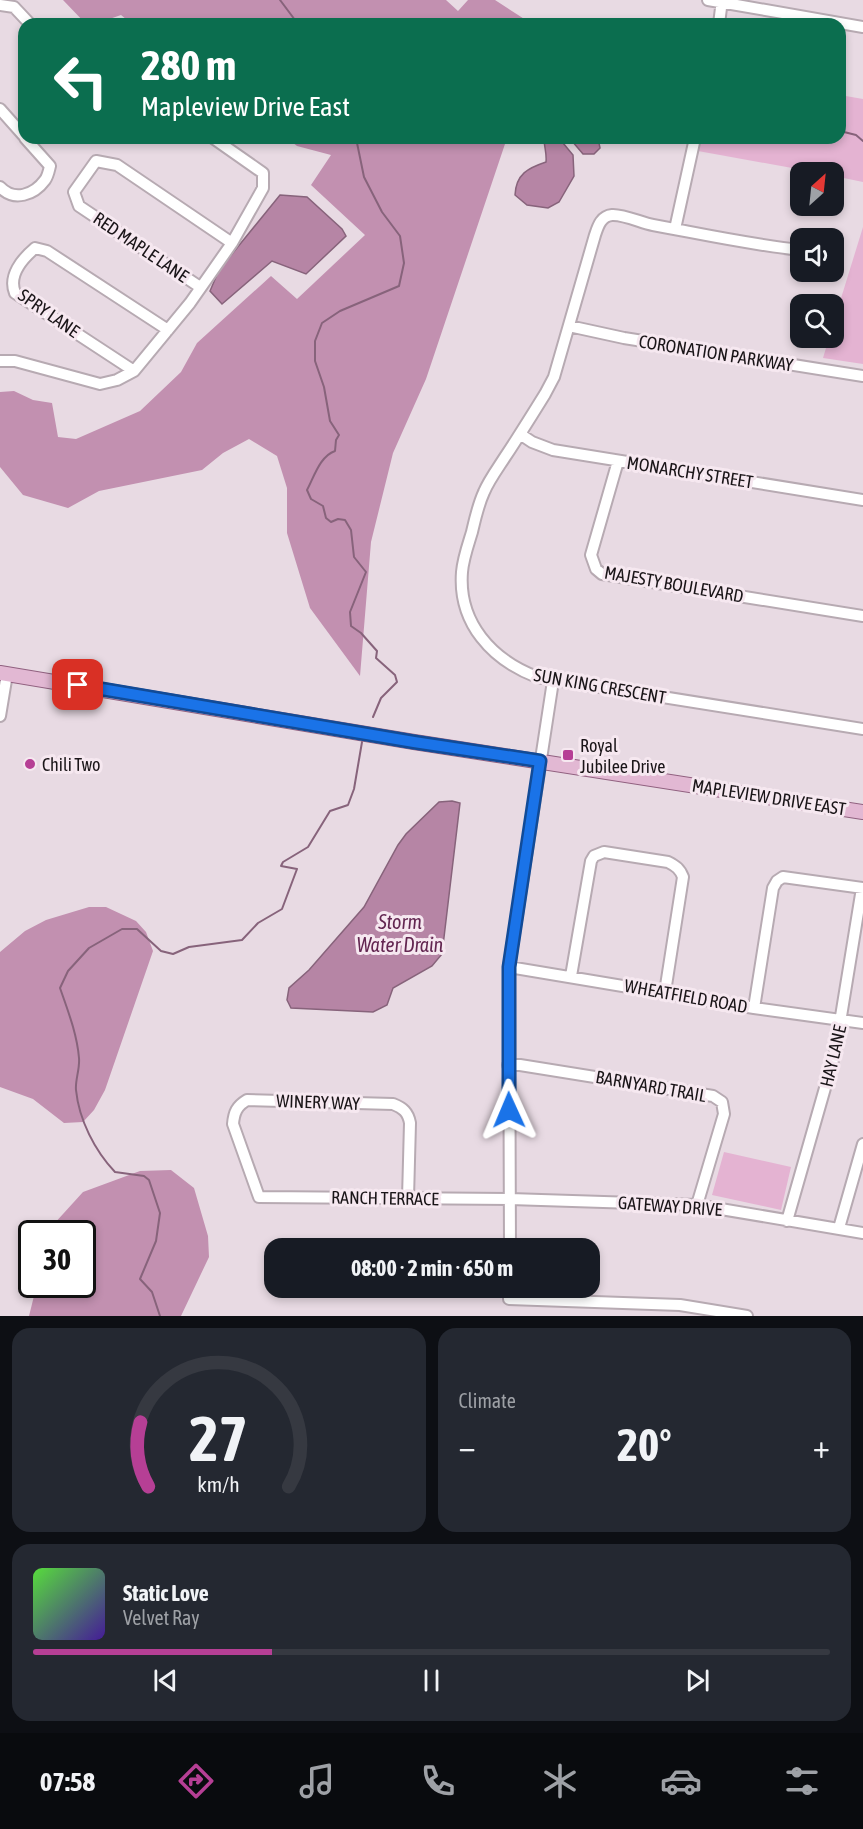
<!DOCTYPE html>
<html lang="en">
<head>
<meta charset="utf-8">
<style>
  :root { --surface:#171b24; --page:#242831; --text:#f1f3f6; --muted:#9ea1a6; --line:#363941; --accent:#b63f95 }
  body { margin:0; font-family:"Asap Condensed",sans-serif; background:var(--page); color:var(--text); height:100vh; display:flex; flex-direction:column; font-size:22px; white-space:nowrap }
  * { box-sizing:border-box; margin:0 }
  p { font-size:20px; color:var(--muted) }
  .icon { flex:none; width:33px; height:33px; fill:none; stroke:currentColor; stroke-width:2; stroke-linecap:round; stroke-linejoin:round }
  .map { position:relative; height:1316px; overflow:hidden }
  .drawer { display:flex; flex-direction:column; gap:12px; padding:12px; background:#0d0f14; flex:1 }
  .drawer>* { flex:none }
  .banner { position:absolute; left:18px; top:18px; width:828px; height:126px; border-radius:18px; box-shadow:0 3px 9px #0003; background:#0b6e4f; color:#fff; overflow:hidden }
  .needle { width:39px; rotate:27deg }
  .fabs { position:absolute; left:790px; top:162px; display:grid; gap:12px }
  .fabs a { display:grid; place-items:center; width:54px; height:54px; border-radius:12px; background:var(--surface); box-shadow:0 3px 9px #0003; font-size:30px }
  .speed { position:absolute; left:18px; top:1220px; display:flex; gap:12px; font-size:30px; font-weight:700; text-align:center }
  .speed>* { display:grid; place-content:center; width:78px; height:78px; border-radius:50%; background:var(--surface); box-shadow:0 3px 9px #0003; line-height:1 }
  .speed .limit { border:3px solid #111; border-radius:9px; background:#fff; color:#111 }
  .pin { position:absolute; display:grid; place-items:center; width:51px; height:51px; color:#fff; margin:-26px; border-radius:12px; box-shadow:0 3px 9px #0006 }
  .me { position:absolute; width:66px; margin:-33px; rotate:359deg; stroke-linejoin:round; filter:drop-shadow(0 0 4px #0008) }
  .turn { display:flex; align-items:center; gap:21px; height:126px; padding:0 24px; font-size:27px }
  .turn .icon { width:78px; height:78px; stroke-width:2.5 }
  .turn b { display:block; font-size:42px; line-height:51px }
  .big { font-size:45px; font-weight:700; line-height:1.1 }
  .drawer .card { flex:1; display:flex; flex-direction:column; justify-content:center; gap:9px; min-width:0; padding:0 21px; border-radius:18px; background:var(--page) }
  .drawer .dial { align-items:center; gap:0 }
  .dial svg { height:156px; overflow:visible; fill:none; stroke:var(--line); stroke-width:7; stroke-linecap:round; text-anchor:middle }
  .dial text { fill:var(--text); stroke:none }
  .song { display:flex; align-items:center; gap:18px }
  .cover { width:72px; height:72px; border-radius:9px; background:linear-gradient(135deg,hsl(110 70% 55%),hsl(260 70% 35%)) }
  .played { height:6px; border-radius:3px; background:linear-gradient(90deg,var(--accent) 30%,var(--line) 30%) }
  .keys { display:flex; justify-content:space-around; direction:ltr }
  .heat { display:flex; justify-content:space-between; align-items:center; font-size:33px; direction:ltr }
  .drawer .tiles { flex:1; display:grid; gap:12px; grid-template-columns:1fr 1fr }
  .card:last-child { grid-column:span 2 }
  .trip { position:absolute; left:264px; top:1238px; width:336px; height:60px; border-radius:18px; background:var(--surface); box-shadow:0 3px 9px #0003; font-weight:700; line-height:60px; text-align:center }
  .dock { display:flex; height:96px; justify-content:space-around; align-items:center; background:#090b0e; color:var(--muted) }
  .dock .icon { width:42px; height:42px }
  .dock .active { color:var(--accent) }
  .dock b { font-size:27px; color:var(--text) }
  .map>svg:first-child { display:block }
  .green { fill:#e4b3d2 }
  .forest { fill:#c290b0 }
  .water { fill:#b685a5; stroke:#87637b; stroke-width:1.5 }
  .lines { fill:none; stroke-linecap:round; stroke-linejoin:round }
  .stream { stroke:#87637b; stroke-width:2 }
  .minor-casing { stroke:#b7aab2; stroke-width:14 }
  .major-casing { stroke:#90607f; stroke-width:16 }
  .minor { stroke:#fff; stroke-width:10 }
  .major { stroke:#e2b8d3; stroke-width:14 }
  .route-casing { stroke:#114b97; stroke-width:15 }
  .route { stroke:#1a73e8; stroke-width:10 }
  .poi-dot { fill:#b63f95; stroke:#f6e8f0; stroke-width:2 }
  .labels { text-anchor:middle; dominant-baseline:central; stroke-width:6; stroke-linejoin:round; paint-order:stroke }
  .street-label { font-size:18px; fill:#1a1518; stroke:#f6e8f0 }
  .poi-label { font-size:18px; fill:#1a1518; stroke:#f6e8f0; text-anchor:start }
  .water-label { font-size:20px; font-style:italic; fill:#632651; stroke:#f6e8f0 }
</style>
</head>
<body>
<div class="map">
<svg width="863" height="1316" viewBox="0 0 863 1316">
  <rect width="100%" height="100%" fill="#e8dae3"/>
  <path class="green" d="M 840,95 L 863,99 L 863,182 L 834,176 L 834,172 L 814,172 L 698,151 L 702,138 L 840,138 Z
    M 863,227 L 863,364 L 823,358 L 829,338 L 834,338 L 834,321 Z
    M 724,1152 L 791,1167 L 781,1210 L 712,1195 Z"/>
  <path class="forest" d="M 63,0 L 446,0 L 458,11 L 468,0 L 495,0 L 532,24 L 132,24 L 121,15 L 95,24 L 86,24 Z
    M 287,138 L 507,138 L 426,379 L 393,453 L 371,542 L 360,676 L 310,608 L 287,533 L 287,488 L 277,456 L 249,439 L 223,453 L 202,470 L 99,491 L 68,508 L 23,495 L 0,467 L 0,392 L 14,391 L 33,400 L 52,403 L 58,437 L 76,439 L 140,411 L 181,372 L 197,343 L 271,276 L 297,299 L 365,235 L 311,185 L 331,155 L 297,146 Z
    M 89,907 L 106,907 L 136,921 L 146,932 L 153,951 L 105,1090 L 94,1110 L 83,1122 L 64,1123 L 33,1099 L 0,1087 L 0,952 L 25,931 L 46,920 Z
    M 171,1170 L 194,1188 L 208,1236 L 209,1257 L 181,1316 L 29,1316 L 37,1284 L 82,1284 L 82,1233 L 51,1233 L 53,1225 L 83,1192 L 140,1171 Z"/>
  <path class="water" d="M 544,138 L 552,138 L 552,140 L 563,143 L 573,155 L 574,176 L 559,202 L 548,208 L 527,205 L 515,195 C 516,174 528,168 546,162 C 547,153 544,147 544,138 Z
    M 567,138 L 598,138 L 600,148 L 594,154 L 583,154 L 572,141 Z
    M 280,195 L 307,197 L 342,229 L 346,236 L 306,274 L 272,261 L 222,304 L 210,291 L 219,270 Z
    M 452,801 L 460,803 L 442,954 L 432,966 L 393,988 L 387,1005 L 373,1012 L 291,1008 L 287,1000 L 289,988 L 309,970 L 364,907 L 398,845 L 406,834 L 439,802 Z"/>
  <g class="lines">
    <path class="stream" d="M 280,0 L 298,24
      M 840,131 L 856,135 L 863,141
      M 356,138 L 364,177 L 382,212 L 400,236 L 404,263 L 399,286 L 340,311 L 322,323 L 315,341 L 315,361 L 324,387 L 330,421 L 339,435 L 336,440 L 335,451 C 320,456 314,477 307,490 L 311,499 L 323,506 L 326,518 L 331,522 L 338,519 L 345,520 L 351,530 L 354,557 L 366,572 L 350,612 L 351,626 L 361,633 L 377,651 L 376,658 L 395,675 L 397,682 L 381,698 L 373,717
      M 160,1316 L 152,1292 L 140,1279 L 156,1241 L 160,1213 L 149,1180 L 144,1176 L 115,1172 C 95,1151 79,1120 76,1090 C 75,1080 80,1069 79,1058 C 77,1034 68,1011 60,988 L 68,971 L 89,948 L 122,929 L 137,929 L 161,951 L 173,954 L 189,947 L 242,940 L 258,923 L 282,909 L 297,869 L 281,866 L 283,862 L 308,847 L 330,811 L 348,805 L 354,789 L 362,742"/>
    <g class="minor-casing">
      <path id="minor" d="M 708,0 L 863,27
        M 0,5 L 14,7 L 30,24
        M 719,24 L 722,0
        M 0,109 L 24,136
        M 0,187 C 14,202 34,195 45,180 C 48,176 49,170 50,166 L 25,138
        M 675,229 L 695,138
        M 801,250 C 752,245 702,234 653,225 C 642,223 623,214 612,215 C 601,216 598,226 595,235 L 554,377 L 545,394 C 532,415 519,436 505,457 C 498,468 489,480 484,492 C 478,505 475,519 472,532 C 468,545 463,559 462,572 C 458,623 492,660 537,677 L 863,729
        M 200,287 L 79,206 L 74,192 L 96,161 L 117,165 L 232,243
        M 569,326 L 624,338 L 863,376
        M 0,361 L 15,361 L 100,384 L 117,380 L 134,371 L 190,303 L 232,243 L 263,188 L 263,173 L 213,138
        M 134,371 L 15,293 C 8,276 22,259 35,248 L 47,251 L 168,330
        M 520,434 L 532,442 L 553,450 L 863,500
        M 618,461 L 591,555 L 596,569 L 602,574 L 863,616
        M 0,716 L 7,674
        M 509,967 L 754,1008 L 863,1023
        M 571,976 L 591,861 L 594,856 L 604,852 L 668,862 C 676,866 680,869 683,877 L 665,992
        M 754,1008 L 773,888 L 777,881 L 783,877 L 863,888
        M 508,1065 L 520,1065 L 713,1096 L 722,1102 L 724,1114 L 697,1205
        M 408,1198 L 410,1123 C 408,1112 403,1108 393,1104 L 247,1100 C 237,1106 234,1112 233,1124 L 259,1197 L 510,1199 L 697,1205 L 863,1233
        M 787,1221 L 835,1053 L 862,888
        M 839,1228 L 863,1144
        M 510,1248 L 509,967 L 553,681
        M 509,1287 L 509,1299 L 680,1305 L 747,1316"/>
    </g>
    <g class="major-casing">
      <path id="major" d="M 0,673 L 414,742 L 863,812"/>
    </g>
    <use href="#minor" class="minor"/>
    <use href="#major" class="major"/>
  </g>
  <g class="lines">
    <g class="route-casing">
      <path id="route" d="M 78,685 L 414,742 L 540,761 L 509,967 L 509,1110"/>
    </g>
    <use href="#route" class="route"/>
  </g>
  <g class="poi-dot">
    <rect x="562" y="749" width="12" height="12" rx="3"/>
    <circle cx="30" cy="764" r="6"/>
  </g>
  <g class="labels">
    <g class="street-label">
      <text transform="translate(141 247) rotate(34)">RED MAPLE LANE</text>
      <text transform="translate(49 313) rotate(35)">SPRY LANE</text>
      <text transform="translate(716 353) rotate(9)">CORONATION PARKWAY</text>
      <text transform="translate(690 472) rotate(9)">MONARCHY STREET</text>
      <text transform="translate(674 584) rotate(10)">MAJESTY BOULEVARD</text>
      <text transform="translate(600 686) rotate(10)">SUN KING CRESCENT</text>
      <text transform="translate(769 797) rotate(9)">MAPLEVIEW DRIVE EAST</text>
      <text transform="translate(686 996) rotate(10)">WHEATFIELD ROAD</text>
      <text transform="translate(833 1056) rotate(-77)">HAY LANE</text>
      <text transform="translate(651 1086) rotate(10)">BARNYARD TRAIL</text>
      <text transform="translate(318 1102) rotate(2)">WINERY WAY</text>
      <text transform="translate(385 1198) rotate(1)">RANCH TERRACE</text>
      <text transform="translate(670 1206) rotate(4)">GATEWAY DRIVE</text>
    </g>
    <g class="poi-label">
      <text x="580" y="745">Royal<tspan x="580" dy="21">Jubilee Drive</tspan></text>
      <text x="42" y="764">Chili Two</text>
    </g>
    <g class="water-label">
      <text x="400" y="921">Storm<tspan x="400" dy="23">Water Drain</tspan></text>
    </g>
  </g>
</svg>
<div class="fabs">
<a><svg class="needle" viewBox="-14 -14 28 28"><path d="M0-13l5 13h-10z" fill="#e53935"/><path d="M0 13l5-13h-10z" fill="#9ea1a6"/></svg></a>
<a><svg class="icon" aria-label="sound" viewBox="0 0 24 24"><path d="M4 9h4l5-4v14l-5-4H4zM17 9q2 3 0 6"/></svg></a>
<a><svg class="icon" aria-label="search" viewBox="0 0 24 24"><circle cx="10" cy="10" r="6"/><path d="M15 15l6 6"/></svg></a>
</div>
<div class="speed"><div class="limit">30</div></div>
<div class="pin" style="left:78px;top:685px;background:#d93025"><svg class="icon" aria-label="arrive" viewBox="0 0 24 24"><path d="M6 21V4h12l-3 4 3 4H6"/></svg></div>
<svg class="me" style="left:509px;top:1110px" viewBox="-20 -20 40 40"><path d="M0-17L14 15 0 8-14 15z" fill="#1a73e8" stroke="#fff" stroke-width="4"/></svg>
<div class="trip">08:00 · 2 min · 650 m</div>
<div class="banner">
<div class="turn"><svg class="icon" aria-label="left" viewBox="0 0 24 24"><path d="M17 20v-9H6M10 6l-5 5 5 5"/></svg><div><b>280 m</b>Mapleview Drive East</div></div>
</div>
</div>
<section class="drawer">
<div class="tiles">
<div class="card dial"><svg viewBox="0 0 100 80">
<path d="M14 69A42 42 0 1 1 86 69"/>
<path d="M14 69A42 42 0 0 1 10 36" stroke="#b63f95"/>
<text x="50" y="56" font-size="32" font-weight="700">27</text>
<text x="50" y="72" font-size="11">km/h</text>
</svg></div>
<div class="card"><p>Climate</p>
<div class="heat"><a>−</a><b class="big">20°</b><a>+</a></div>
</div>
<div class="card">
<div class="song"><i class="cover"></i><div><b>Static Love</b><p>Velvet Ray</p></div></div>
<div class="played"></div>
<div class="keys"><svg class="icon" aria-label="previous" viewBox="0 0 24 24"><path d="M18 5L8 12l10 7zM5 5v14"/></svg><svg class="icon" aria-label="pause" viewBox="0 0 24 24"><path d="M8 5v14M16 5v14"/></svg><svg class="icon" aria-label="next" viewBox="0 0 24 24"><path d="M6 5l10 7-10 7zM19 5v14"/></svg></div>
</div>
</div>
</section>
<nav class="dock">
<b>07:58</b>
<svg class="icon active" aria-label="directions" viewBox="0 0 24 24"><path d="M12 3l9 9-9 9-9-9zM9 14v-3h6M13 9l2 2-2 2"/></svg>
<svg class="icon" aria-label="music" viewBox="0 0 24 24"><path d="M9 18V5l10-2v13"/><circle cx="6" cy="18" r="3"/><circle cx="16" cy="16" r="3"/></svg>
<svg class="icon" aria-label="phone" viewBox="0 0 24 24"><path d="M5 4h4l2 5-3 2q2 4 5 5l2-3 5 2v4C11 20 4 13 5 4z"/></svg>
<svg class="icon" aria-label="climate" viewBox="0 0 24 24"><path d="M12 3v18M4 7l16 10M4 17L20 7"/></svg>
<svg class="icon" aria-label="car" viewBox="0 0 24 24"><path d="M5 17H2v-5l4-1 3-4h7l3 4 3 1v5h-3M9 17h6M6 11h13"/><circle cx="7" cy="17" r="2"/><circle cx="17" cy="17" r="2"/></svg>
<svg class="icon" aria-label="filters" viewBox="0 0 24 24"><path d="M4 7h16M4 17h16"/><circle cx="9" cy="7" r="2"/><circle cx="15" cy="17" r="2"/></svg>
</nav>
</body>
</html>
